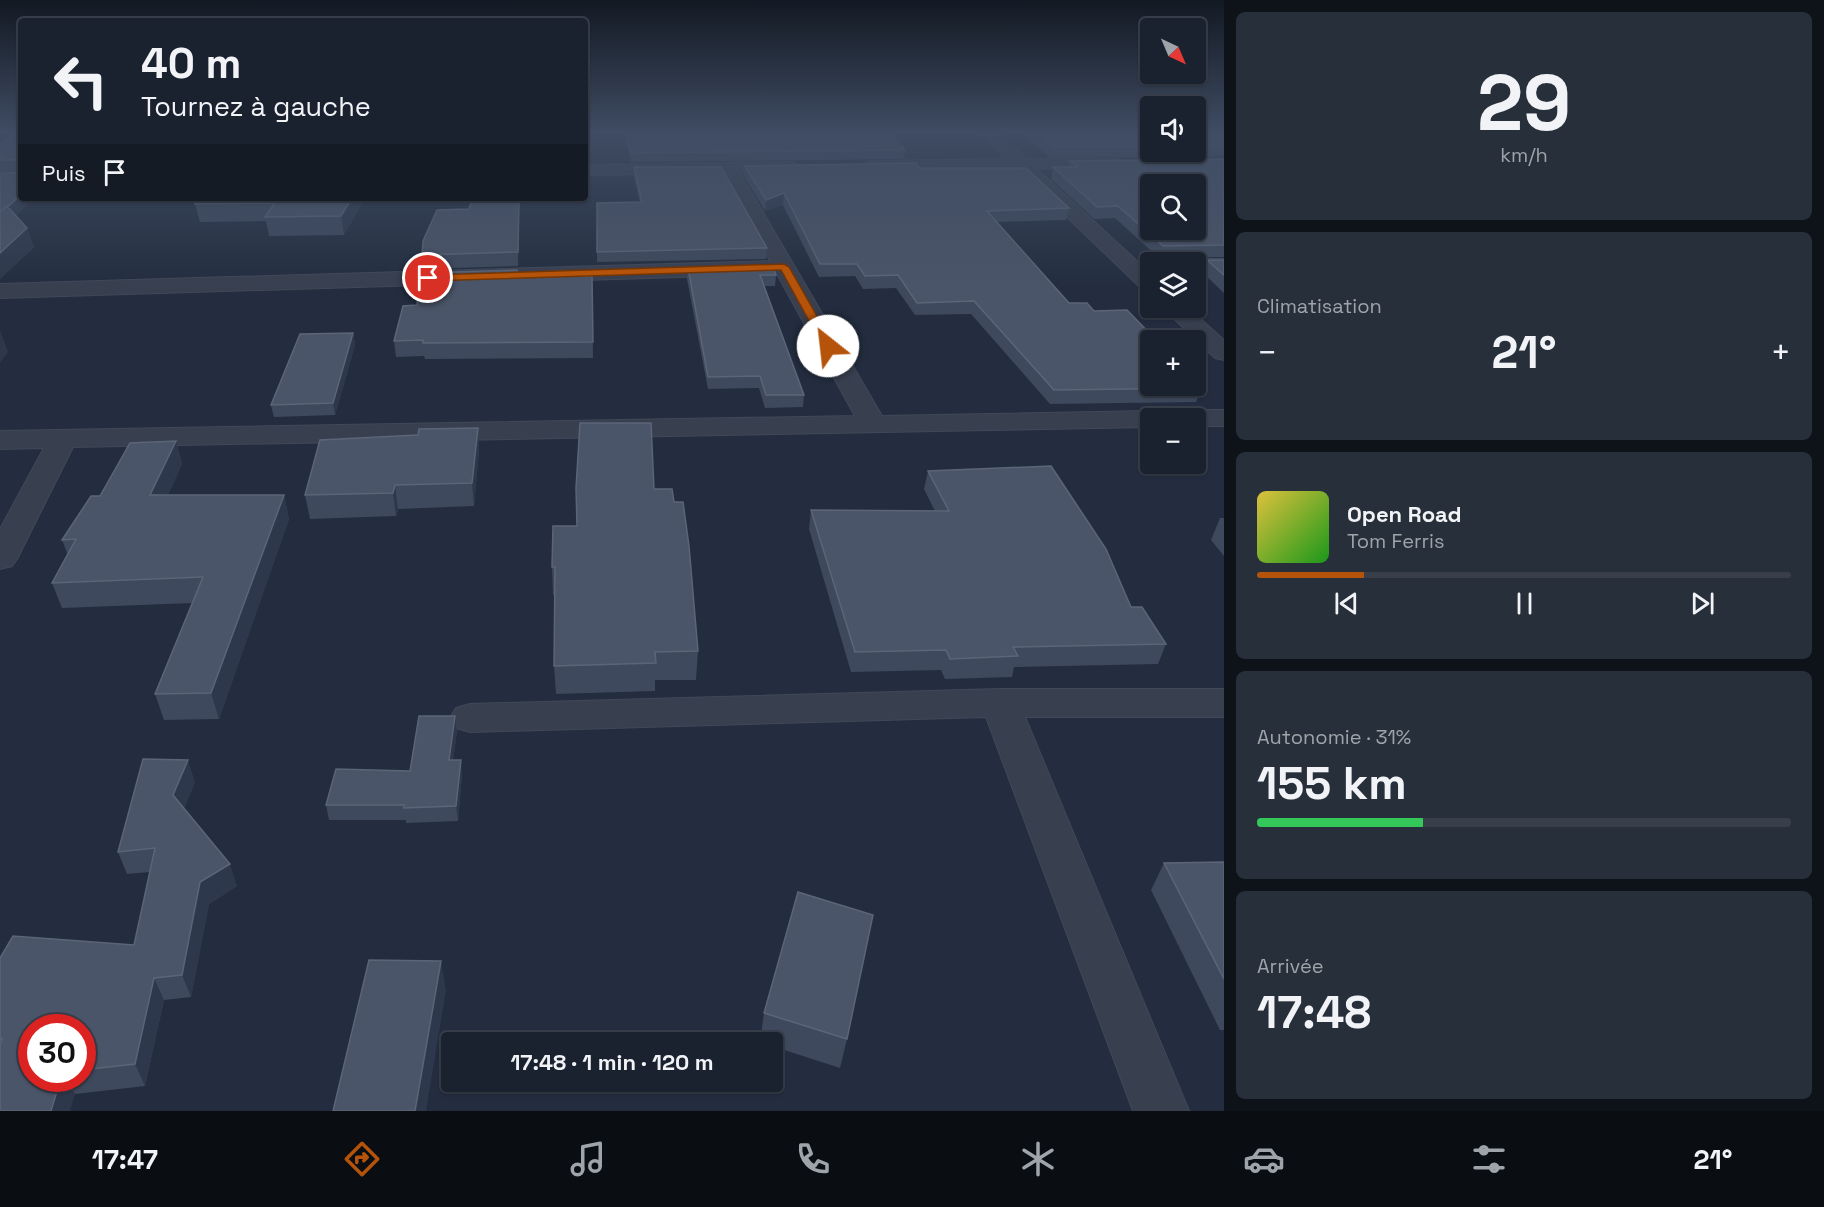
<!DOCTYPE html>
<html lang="fr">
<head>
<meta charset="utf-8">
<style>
  :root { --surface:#1a222f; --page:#272f3b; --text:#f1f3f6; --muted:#9fa4aa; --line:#383f4b; --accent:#b45309 }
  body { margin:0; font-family:"Space Grotesk",sans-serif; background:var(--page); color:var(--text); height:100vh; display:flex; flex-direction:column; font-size:22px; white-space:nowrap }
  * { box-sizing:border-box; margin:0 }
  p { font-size:20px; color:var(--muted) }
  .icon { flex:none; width:33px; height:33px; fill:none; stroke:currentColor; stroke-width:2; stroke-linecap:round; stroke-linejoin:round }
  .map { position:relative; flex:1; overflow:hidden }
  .drawer { display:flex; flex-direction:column; gap:12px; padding:12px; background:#0e131a; width:600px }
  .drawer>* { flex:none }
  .hud { position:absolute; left:18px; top:18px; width:570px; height:183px; border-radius:6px; box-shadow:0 2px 4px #0004,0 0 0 2px var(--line); background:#1a222f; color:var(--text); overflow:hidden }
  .needle { width:39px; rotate:136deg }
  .fabs { position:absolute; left:1140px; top:18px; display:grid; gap:12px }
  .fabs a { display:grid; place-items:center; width:66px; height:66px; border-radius:6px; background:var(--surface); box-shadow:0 2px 4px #0004,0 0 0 2px var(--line); font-size:30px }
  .speed { position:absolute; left:18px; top:1014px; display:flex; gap:12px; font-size:30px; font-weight:700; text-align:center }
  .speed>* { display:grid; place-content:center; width:78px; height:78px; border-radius:50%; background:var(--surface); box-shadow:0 2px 4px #0004,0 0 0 2px var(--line); line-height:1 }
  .speed .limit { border:9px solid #d22; background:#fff; color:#111 }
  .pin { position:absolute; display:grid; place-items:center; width:51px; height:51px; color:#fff; margin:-26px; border:3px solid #fff; border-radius:50%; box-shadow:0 2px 6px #0007 }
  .me { position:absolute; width:66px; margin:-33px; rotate:331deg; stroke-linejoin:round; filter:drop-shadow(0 0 4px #0008) }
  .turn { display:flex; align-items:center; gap:21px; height:126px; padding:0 24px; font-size:27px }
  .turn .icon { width:78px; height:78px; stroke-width:2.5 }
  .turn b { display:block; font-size:42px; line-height:51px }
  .then { display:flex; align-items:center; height:57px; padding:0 24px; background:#0003; gap:12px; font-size:22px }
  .big { font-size:45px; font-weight:700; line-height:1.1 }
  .drawer .widget { flex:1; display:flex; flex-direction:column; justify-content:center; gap:9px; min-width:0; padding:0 21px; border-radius:9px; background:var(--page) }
  .drawer .dial { align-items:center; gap:0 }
  .dial b { font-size:78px; line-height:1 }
  .song { display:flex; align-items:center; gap:18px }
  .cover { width:72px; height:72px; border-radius:9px; background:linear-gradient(135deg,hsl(50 70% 55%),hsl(120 70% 35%)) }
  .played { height:6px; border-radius:3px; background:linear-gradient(90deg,var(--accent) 20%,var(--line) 20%) }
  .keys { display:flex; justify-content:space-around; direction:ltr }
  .heat { display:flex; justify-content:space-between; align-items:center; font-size:33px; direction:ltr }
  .charge { height:9px; border-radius:4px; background:linear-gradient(90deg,#34c759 31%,var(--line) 0) }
  .trip { position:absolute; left:441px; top:1032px; width:342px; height:60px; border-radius:6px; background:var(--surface); box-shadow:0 2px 4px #0004,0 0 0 2px var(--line); font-weight:700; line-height:60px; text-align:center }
  .tabs { display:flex; height:96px; justify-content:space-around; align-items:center; background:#0a0e13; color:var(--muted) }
  .tabs .icon { width:42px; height:42px }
  .tabs .current { color:var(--accent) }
  .tabs b { font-size:27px; color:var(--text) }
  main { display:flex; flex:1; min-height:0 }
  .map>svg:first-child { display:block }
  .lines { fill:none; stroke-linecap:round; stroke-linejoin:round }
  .minor-casing { stroke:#414858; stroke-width:2 }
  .minor { fill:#383f4f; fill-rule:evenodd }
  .wall { fill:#3e495d; fill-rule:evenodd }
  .shaded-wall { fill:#2e384c }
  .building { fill:#4b5569; stroke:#5b6578; stroke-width:1.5; fill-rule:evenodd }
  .route { fill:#b45309; stroke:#753606; stroke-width:1.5 }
</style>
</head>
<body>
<main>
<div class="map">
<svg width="1224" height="1111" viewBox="0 0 1224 1111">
  <rect width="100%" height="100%" fill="#232d3f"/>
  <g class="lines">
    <g class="minor-casing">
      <path id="minor" d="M 979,132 L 997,132 L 1026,159 L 1120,159 L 1123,163 L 1120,167 L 1114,168 L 1037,169 L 1150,273 L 1150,291 L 1142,289 L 1017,169 L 872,171 L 866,170 L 863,166 L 866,162 L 872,161 L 1006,159 Z
        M 790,162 L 796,163 L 799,167 L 796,171 L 740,173 L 882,416 L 1150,411 L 1160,413 L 1163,418 L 1150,418 L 1150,427 L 73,447 L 17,559 L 12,566 L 0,569 L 0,529 L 44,448 L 0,449 L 0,431 L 855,416 L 777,274 L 0,298 L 0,284 L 770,261 L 722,173 L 585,175 L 585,165 Z
        M 1196,259 L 1224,259 L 1224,271 L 1196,271 L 1196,262 L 1187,262 Z
        M 1163,308 L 1188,308 L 1224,340 L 1224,360 L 1215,358 Z
        M 1188,410 L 1224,410 L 1224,426 L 1196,426 L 1196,418 L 1174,418 L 1178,412 Z
        M 1000,689 L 1224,689 L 1224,717 L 1025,717 L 1189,1111 L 1133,1111 L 986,717 L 470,732 L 456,728 L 450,718 L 456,708 L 470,704 Z"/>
    </g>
    <use href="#minor" class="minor"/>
  </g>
  <path class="wall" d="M 624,132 L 891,132 L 905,150 L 904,159 L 631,162 Z
    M 1020,132 L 1150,132 L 1150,152 L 1196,152 L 1196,132 L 1224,132 L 1224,156 L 1050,158 Z
    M 21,134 L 16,216 L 27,228 L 34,247 L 0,279 L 0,173 L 19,173 L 0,172 L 0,143 Z
    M 1224,159 L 1224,257 L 1159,258 L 1115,218 L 1094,219 L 1051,179 L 1053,167 L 1069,167 L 1070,161 Z
    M 745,166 L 919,168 L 1069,208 L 1066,220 L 996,222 L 1069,303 L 1094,311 L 1201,388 L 1196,402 L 1050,404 L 971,314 L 915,315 L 896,288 L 863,289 L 855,276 L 819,277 L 783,205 L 765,211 L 744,176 Z
    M 634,167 L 767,248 L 766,259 L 597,262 L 597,203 L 640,202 L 634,177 Z
    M 365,198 L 344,235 L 269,236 L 266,221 L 200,222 L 195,204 Z
    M 469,209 L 519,214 L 518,266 L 424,269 L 422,255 Z
    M 1207,260 L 1224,260 L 1224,293 L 1203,273 Z
    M 777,265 L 775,286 L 764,286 L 804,395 L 803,407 L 765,408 L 759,388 L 708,389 L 687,279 L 688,268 Z
    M 592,276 L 593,358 L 425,359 L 424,356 L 396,357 L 394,341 L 417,305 L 517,277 Z
    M 353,333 L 355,345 L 335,415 L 274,417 L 271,405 Z
    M 478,428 L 479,450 L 474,506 L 398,509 L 396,516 L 310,519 L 305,495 L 418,435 Z
    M 176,441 L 182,464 L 168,495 L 284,495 L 289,519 L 219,719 L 164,720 L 155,694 L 192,603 L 62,608 L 52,583 L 68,555 L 62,540 L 100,496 Z
    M 928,471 L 1131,607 L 1166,644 L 1158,664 L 1014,667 L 1012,677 L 945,679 L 941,670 L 851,672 L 809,529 L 811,510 L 935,511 L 924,489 Z
    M 654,489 L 698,651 L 696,680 L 655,680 L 655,691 L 556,694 L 554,666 L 555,595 L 553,595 L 552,567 L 577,526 Z
    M 1220,518 L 1224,518 L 1224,556 L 1211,540 Z
    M 455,716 L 457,731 L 453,760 L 462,775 L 458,821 L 406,823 L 406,820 L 329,820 L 326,805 L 410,771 Z
    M 195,782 L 184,808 L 237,886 L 209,904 L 191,997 L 164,1000 L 145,1086 L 75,1094 L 0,1111 L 0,958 L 134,945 L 150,872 L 127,874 L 118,852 ZM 82,1028 L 82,1078 L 32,1078 Z
    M 1224,862 L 1224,1030 L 1220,1030 L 1151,890 L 1164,863 Z
    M 764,1013 L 847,1039 L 840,1068 L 772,1046 L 772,1042 L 760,1042 Z"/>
  <path class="shaded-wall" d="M 784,193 L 783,205 L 765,211 L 766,200 Z
    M 21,194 L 21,198 L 35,198 L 0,231 L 0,214 Z
    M 352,198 L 365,198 L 344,235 L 341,216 Z
    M 519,198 L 522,198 L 519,214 L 518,266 L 518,252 Z
    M 27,228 L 34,247 L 0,279 L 0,253 Z
    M 777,265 L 776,275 L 773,267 Z
    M 0,330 L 8,352 L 0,363 Z
    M 353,333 L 355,345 L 335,415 L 333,403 Z
    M 478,428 L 479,450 L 474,506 L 472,483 Z
    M 176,441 L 182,464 L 157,519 L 150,495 Z
    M 395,485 L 398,509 L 396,516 L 393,493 Z
    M 284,495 L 289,519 L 219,719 L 211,693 Z
    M 455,716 L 457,731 L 451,775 L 449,760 Z
    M 188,760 L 195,782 L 181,817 L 173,795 Z
    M 461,760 L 462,775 L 458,821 L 456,806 Z
    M 230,864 L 237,886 L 209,904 L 191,997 L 182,975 L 200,882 Z
    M 441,961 L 446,990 L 426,1111 L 415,1111 Z
    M 154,978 L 164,1000 L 145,1086 L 135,1064 Z
    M 61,1078 L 66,1078 L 75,1094 L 70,1111 L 51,1111 Z"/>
  <path class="building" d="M 626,132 L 891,132 L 905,150 L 631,153 Z
    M 1035,132 L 1150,132 L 1150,146 L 1053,147 Z
    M 1196,132 L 1224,132 L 1224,146 L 1196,146 Z
    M 14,134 L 21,134 L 21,194 L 8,207 L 7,206 L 0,212 L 0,173 L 19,173 L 19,160 L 0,160 L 0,143 Z
    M 1224,159 L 1224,245 L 1163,246 L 1118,206 L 1097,207 L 1053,167 L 1078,167 L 1070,161 ZM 1150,184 L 1196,184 L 1196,230 L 1150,230 Z
    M 916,163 L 919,168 L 1026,168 L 1069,208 L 987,211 L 1069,303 L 1087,303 L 1094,311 L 1127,310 L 1156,340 L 1150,340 L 1150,386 L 1196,386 L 1196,382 L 1201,388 L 1054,390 L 974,301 L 917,303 L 898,275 L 865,276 L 857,264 L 820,264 L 784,193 L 766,200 L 745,166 Z
    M 634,167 L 721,167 L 767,248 L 597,252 L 597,203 L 642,202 Z
    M 199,198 L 352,198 L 341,216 L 265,217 L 275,203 L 195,204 Z
    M 472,198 L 519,198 L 518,252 L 422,255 L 423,241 L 437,210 L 469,209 Z
    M 7,206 L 27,228 L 0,253 L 0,212 Z
    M 1207,260 L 1224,260 L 1224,275 Z
    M 777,265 L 773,267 L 776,275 L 760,275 L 804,395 L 766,395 L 760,376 L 708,377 L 688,268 Z
    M 517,270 L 517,277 L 592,276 L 593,342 L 423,343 L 423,340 L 394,341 L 403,306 L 417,305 L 420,273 Z
    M 353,333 L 333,403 L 271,405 L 300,334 Z
    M 580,423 L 651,423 L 654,489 L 672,489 L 674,502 L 683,502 L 689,546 L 698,651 L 655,652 L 656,663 L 554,666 L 555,567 L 552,567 L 553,526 L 577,526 L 576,488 Z
    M 478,428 L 472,483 L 395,485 L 393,493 L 305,495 L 320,440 L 418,435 L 419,429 Z
    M 176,441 L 150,495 L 284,495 L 211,693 L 155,694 L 203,577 L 52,583 L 76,539 L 62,540 L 91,496 L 100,496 L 130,443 Z
    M 1051,466 L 1106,549 L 1131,607 L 1142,607 L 1166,644 L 1013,647 L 1018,656 L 950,659 L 946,650 L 855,652 L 811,510 L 949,511 L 928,471 Z
    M 419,716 L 455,716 L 449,760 L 461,760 L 456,806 L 404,808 L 404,805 L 326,805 L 336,769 L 410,771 Z
    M 143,759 L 188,760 L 173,795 L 230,864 L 200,882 L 182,975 L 154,978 L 135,1064 L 82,1070 L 82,1028 L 32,1028 L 32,1078 L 61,1078 L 51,1111 L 0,1111 L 0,1044 L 2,1039 L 0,1039 L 0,958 L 13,936 L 134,945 L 155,848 L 118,852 Z
    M 1224,862 L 1224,979 L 1164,863 Z
    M 798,892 L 873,915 L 847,1039 L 764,1013 Z
    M 369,960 L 441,961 L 415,1111 L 333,1111 Z"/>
  <linearGradient id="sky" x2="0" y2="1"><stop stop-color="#131923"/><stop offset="0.46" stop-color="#3f4c63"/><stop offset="1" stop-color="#3f4c63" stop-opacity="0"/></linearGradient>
  <rect width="1224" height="288" fill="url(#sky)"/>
  <path class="route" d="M 784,264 L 789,267 L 834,346 L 832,348 L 823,346 L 781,270 L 428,281 L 423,278 L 428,275 Z"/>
</svg>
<div class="fabs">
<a><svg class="needle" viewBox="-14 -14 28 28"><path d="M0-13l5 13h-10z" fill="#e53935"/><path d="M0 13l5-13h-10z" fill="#9fa4aa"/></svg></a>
<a><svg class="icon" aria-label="sound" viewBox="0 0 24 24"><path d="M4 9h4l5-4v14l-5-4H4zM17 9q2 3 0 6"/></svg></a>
<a><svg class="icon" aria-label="search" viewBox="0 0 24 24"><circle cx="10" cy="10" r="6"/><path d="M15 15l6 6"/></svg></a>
<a><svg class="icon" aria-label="layers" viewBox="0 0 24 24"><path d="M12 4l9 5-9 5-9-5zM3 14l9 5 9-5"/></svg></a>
<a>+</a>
<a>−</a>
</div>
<div class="speed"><div class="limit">30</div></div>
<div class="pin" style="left:428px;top:278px;background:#d93025"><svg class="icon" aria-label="arrive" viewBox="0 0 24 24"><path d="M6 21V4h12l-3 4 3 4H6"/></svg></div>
<svg class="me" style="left:828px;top:346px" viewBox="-20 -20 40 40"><circle r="19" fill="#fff"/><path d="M0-13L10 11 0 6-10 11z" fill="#b45309"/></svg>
<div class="trip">17:48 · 1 min · 120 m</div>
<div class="hud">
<div class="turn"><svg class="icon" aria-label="left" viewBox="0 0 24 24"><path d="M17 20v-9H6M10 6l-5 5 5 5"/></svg><div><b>40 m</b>Tournez à gauche</div></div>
<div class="then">Puis<svg class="icon" aria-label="arrive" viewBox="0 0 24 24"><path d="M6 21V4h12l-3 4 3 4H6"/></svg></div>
</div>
</div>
<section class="drawer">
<div class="widget dial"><b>29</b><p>km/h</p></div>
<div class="widget"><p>Climatisation</p>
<div class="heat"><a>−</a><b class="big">21°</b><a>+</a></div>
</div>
<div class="widget">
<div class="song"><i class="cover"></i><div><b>Open Road</b><p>Tom Ferris</p></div></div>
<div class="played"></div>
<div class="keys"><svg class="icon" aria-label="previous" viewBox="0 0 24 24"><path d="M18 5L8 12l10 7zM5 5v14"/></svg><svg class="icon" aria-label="pause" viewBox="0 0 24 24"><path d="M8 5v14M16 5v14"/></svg><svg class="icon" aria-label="next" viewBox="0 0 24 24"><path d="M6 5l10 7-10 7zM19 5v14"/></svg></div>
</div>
<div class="widget"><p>Autonomie · 31%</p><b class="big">155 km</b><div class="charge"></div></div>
<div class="widget"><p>Arrivée</p><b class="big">17:48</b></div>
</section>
</main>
<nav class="tabs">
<b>17:47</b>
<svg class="icon current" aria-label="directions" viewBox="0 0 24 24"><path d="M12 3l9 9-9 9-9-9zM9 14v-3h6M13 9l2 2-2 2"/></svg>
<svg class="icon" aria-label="music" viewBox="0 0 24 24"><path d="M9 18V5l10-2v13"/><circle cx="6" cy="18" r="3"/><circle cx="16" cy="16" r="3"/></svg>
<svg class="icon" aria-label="phone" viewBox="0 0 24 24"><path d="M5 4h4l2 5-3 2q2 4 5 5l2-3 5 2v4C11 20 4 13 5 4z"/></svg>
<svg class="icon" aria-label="climate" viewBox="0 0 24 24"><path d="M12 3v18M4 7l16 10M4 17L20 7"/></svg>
<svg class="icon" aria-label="car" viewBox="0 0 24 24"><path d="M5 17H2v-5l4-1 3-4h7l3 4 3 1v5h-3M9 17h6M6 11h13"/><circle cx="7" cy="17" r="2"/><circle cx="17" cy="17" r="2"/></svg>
<svg class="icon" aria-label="filters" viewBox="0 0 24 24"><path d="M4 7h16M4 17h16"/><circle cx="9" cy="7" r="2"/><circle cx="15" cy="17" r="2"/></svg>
<b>21°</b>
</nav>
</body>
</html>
